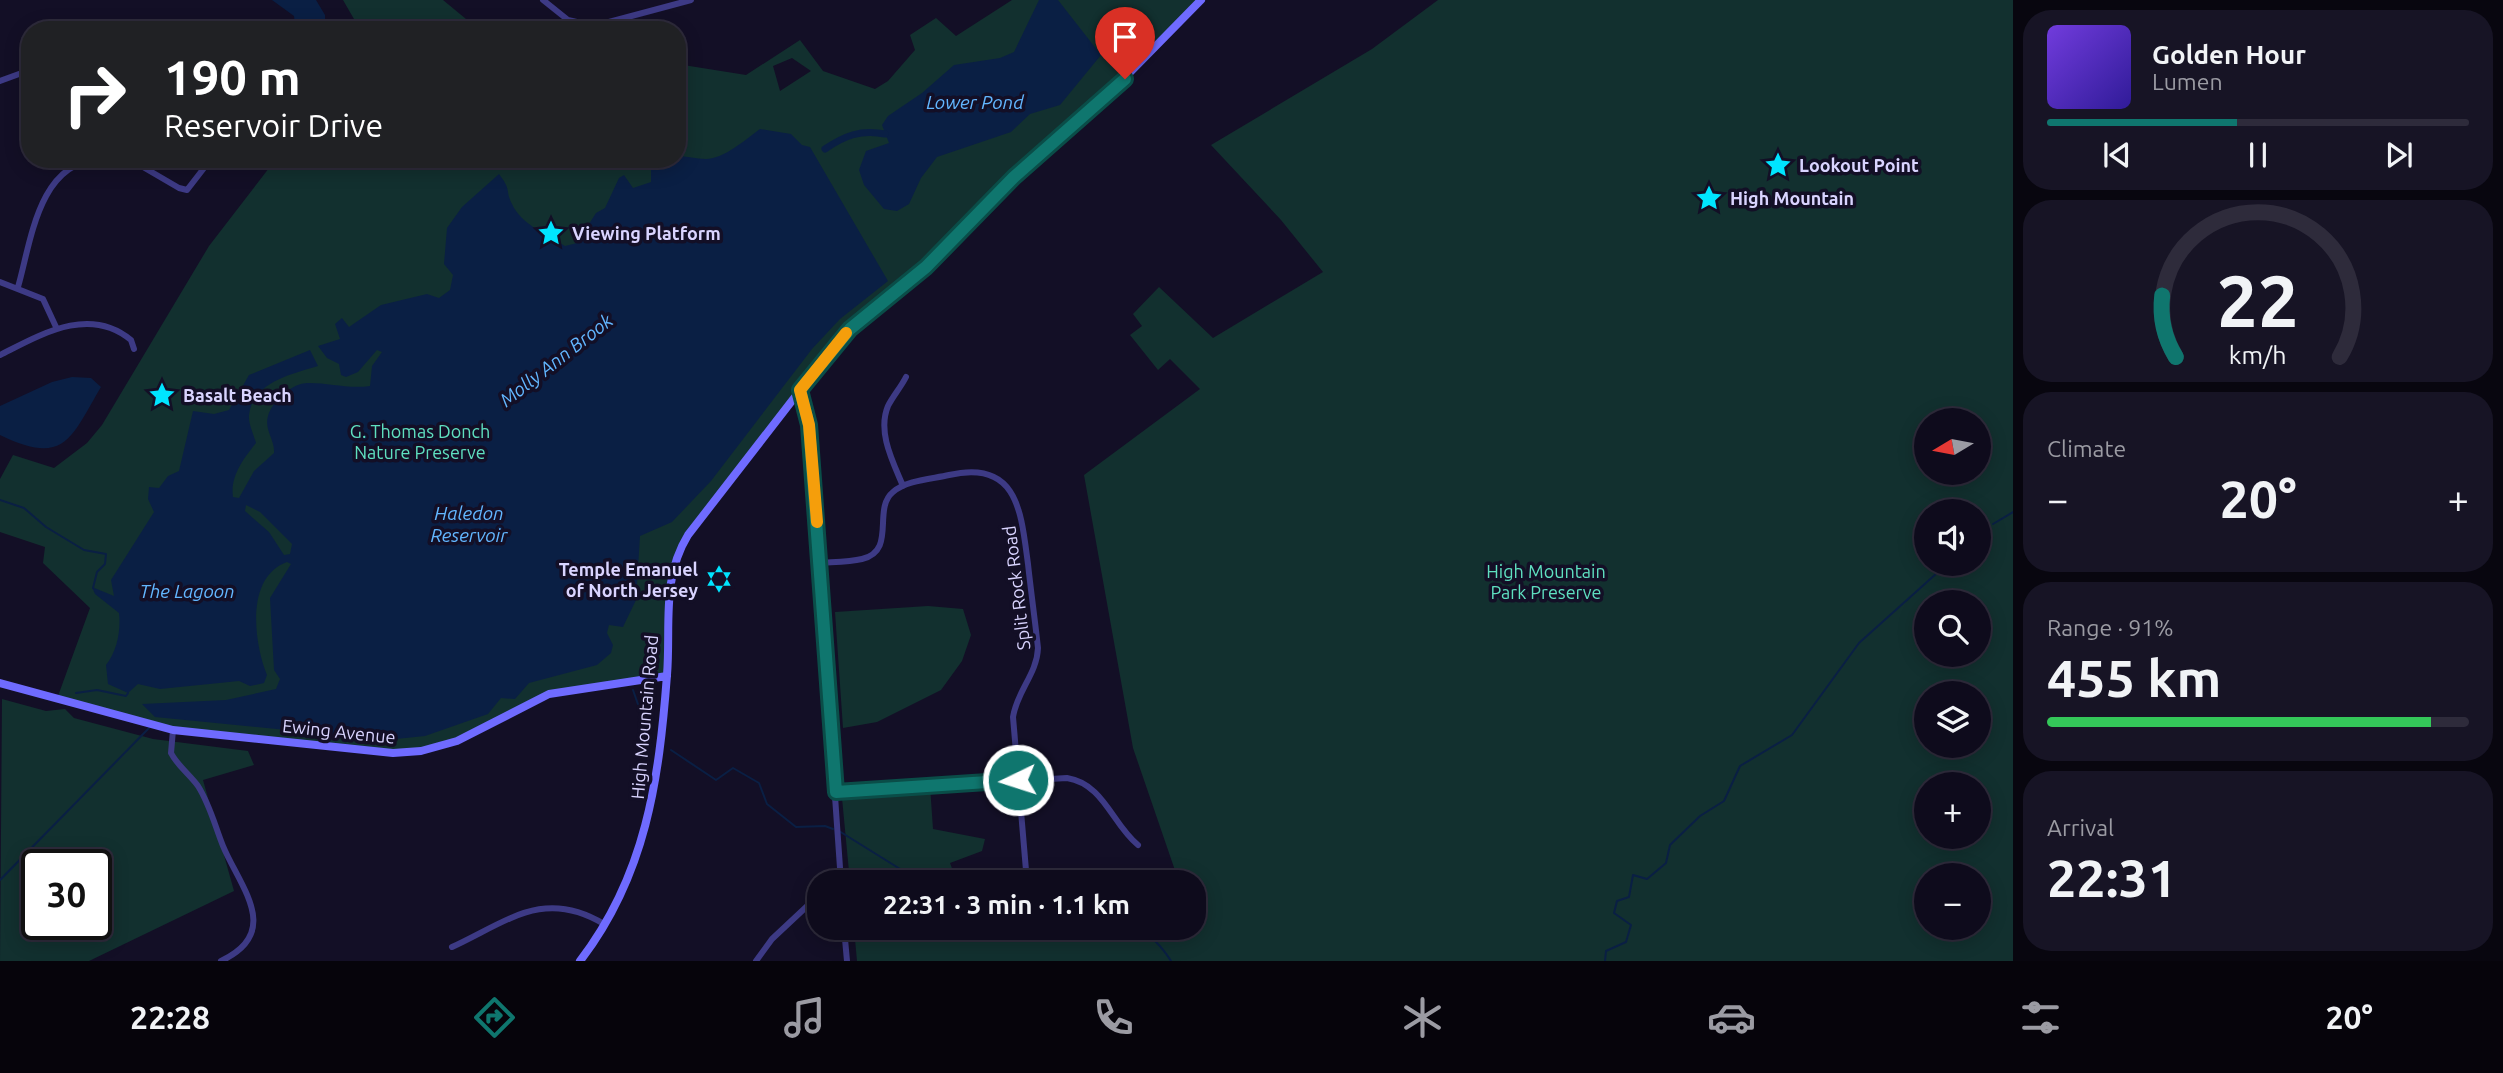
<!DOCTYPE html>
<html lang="en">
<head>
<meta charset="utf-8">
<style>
  :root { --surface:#0e0b1c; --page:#171425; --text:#f1f3f6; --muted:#9b9ba3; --line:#2e2b3b; --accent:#0f766e }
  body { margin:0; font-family:Ubuntu,sans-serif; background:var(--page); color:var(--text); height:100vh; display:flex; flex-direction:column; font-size:26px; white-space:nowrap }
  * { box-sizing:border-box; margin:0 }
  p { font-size:23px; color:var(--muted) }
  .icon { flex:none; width:38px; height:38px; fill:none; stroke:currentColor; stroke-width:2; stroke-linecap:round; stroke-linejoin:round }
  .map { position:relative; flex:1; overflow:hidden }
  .panel { display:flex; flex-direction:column; gap:10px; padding:10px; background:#08060f; width:490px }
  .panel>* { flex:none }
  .top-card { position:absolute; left:21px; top:21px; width:665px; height:147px; border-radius:28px; box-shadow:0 4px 18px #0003,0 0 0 2px var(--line); background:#202124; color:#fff; overflow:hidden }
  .needle { width:46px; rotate:260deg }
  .tools { position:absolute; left:1914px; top:408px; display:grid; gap:14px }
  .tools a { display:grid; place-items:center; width:77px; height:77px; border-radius:50%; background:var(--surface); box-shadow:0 4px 18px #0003,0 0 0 2px var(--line); font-size:35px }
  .speed { position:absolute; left:21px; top:849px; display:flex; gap:14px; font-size:35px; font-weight:700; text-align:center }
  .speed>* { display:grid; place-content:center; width:91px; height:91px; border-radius:50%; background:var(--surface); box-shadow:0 4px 18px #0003,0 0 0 2px var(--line); line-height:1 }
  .speed .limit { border:4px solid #111; border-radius:10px; background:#fff; color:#111 }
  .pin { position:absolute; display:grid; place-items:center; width:60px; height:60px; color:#fff; margin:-72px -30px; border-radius:50% 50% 50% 0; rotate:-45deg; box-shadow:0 0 7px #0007 }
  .pin .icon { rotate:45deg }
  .me { position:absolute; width:77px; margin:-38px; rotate:266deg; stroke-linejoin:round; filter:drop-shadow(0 0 5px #0008) }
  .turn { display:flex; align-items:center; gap:24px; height:147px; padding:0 28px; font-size:32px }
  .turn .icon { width:91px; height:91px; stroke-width:2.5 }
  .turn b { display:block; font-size:49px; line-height:60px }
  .big { font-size:52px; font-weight:600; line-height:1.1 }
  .panel .card { flex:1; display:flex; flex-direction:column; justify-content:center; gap:10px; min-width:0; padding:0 24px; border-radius:28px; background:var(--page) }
  .panel .dial { align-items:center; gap:0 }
  .dial svg { height:182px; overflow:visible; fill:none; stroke:var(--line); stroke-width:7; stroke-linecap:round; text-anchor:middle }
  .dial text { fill:var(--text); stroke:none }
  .song { display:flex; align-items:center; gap:21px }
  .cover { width:84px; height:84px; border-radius:10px; background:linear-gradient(135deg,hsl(260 70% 55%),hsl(250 70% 35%)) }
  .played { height:7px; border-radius:4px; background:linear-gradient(90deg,var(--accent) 45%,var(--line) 45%) }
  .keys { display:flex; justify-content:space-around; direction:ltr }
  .heat { display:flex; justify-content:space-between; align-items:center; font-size:38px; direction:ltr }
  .charge { height:10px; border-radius:5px; background:linear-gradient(90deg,#34c759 91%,var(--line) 0) }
  .trip { position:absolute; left:807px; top:870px; width:399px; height:70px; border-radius:28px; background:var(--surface); box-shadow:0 4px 18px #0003,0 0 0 2px var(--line); font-weight:600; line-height:70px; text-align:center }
  .menu { display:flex; height:112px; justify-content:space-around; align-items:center; background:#06040b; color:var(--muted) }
  .menu .icon { width:49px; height:49px }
  .menu .current { color:var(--accent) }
  .menu b { font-size:32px; color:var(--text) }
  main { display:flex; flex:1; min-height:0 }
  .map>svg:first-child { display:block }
  .green { fill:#12302f; fill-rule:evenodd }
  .water { fill:#0a1f44; fill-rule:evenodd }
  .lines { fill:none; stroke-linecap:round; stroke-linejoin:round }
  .stream { stroke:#0a1f44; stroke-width:2 }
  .canal { stroke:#0a1f44; stroke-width:7 }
  .street { stroke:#3d3a85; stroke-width:6 }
  .secondary { stroke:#6f6bff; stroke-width:8 }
  .route-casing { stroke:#0a4d48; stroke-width:18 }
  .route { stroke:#0f766e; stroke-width:12 }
  .slow { stroke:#f59e0b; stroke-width:12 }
  .labels { text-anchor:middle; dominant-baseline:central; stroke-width:7; stroke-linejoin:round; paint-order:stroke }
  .poi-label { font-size:18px; font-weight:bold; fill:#d9d4ff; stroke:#130f26; text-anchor:start }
  .park-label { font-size:18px; fill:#5fe0c0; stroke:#130f26 }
  .street-label { font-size:18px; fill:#d9d4ff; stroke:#130f26 }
  .water-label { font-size:19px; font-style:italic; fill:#62b6ff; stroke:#130f26 }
</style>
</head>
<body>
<main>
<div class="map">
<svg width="2013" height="961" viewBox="0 0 2013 961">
  <rect width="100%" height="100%" fill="#130f26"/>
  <path class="green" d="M 343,0 L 443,0 L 466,19 L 502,30 L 356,30 L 358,26 Z
    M 1012,0 L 1201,0 L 1129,76 L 1043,151 L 954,241 L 850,329 L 676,556 L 667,676 L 560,691 L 478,732 L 407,753 L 173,730 L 58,696 L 90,608 L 43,563 L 45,547 L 0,532 L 0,479 L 13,455 L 54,468 L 87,443 L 102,425 L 209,246 L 276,159 L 677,159 L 677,64 L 746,75 L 800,40 L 823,71 L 875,89 L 888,81 L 915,50 L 910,35 L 936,18 L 956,36 ZM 792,58 L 811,71 L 780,91 L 773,66 Z
    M 1438,0 L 2013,0 L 2013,961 L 857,961 L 854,928 L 1194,928 L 1194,882 L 1179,882 L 1133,748 L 1084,475 L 1200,389 L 1170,359 L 1158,370 L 1130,335 L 1142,326 L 1133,314 L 1159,287 L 1213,338 L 1323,272 L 1281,220 L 1211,145 L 1372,49 ZM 1927,420 L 1979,420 L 1979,472 L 1927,472 ZM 1979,511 L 1979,564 L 1927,564 L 1927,511 ZM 1979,602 L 1979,654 L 1927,654 L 1927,602 ZM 1927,693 L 1979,693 L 1979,746 L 1927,746 ZM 1927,784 L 1979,784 L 1979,836 L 1927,836 ZM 1979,875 L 1979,928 L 1927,928 L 1927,875 Z
    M 928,606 L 963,609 L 971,635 L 962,661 L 941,690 L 877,722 L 843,728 L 835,612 Z
    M 2,699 L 46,711 L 65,709 L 74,718 L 153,739 L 248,751 L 254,765 L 203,780 L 234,891 L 89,961 L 0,961 ZM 37,864 L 96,864 L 96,924 L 37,924 Z
    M 930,786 L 933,829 L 985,839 L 982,851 L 950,863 L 957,882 L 850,882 L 842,798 Z"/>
  <path class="water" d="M 272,0 L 316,0 L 325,15 L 325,23 L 317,30 L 295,25 L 294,16 Z
    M 1039,0 L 1058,0 L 1101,55 L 1060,105 L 1030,114 L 1011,132 L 937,157 L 921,178 L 909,204 L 897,211 L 884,209 L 864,185 L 859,170 L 866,151 L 889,143 L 882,125 L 888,116 L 922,93 L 954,65 L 1000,58 L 1014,52 Z
    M 760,129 L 791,134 L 802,145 L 810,147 L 888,281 L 840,319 L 812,349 L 711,481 L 672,522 L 640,536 L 636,600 L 623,627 L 609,625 L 607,633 L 613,645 L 611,653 L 597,665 L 529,683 L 515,699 L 501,698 L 488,714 L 425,736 L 386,740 L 155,717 L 142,704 L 226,700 L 276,689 L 280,679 L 274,670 L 270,598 L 291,564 L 287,562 C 245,577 254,643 267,675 L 264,683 L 250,686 L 239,681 L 160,689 L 138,684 L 128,693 L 108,684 L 106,665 C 117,651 121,631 119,613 L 95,594 L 92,587 L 114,596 L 111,580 L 154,512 L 148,499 L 149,487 L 159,488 L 168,476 L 179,471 L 193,411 L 214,414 L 229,410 L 249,375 L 310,350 L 318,366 C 292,374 253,382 249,415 C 248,423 254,435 256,443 C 244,458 230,476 233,497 L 239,498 L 254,471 L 274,453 C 275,440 264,430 268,416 C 272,401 293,382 309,383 C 330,383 348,389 370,386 L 372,366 L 382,352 L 377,350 L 358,372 L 346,377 L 341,375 L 339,364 L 327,358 L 318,346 L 340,339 L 335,324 L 342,318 L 349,327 L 381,305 L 427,294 L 439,298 L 450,290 L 453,275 L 444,264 L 447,228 L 462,207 L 499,174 C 512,191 505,190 512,204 C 520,223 548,236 565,246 L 577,243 L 596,213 L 605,208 L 619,178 L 624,175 L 633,188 L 651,182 L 651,169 L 644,159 L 677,159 L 677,156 C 687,156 696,159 706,159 C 724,159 746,139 760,129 ZM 246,505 L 260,512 L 292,544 L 290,554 L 284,555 L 269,532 L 245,511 Z
    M 72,377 L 91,378 L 101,387 C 71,437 66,467 0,435 L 0,406 L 52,382 Z"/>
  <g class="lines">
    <path class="stream" d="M 0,500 L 24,508 L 46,527 L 84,550 L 106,554 L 105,564 L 97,572 L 93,588
      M 1993,524 L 2013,512
      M 633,690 L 641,713 L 641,734 L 650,746
      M 76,693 L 97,690 L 126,696 L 128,693
      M 671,750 L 716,780 L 733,768 L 759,783 L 767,804 L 796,827 L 825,826 L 833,829
      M 839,831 L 921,882
      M 0,880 L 151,726
      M 1078,928 L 1085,936 C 1129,931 1144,919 1171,961
      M 1605,961 L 1606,951 L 1626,942 L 1631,925 L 1614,913 L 1617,901 L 1629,897 L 1633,875 L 1647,879 L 1666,863 L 1670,845 L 1700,816 L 1724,801 L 1740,766 L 1792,735 L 1859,643 L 1947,564"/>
    <path class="canal" d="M 825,149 C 844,136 861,129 885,134"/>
    <path class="street" d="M 543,0 L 568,20 L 594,26 L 691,0
      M 0,81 L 30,70
      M 123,159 L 131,160 L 179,188 L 187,190 L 211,159
      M 0,282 L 43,299 L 56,327
      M 18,287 C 31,242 38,164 98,159
      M 0,355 C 40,335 89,305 131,340 L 134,349
      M 800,390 L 809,425 L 841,882
      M 903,486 C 893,462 877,432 888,406 C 893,396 901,387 906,377
      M 820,563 C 833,562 849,562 862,559 C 897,551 872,509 893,492 C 907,480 932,479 949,475 C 1018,459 1021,512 1028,564 C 1031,592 1035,620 1038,648 C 1037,674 1017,691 1013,717 L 1027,882
      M 173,730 L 171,753 C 177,765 190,775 198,786 C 210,805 215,826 223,846 C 240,887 283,932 221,961
      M 836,792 L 1067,778 C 1104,784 1112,824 1138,845
      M 844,928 L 847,961
      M 452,947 C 508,921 544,888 604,924
      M 756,961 L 772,939 L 819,895"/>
    <path class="secondary" d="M 0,683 L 173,730 L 393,753 L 421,751 L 457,741 L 549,694 L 667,676
      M 580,961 C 646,875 659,780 667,675 C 671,626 661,579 688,535 L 839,340 L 926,267 L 1014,177 L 1096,107 L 1201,0"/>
  </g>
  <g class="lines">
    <g class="route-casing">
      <path id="route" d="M 1018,780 L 836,792 L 809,425 L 800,390 L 850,329 L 926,267 L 1014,177 L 1125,79"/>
    </g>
    <use href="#route" class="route"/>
    <path class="slow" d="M 817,522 L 809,425 L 800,390 L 846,333"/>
  </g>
  <defs>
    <g id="sight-bare" transform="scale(2.1)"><path d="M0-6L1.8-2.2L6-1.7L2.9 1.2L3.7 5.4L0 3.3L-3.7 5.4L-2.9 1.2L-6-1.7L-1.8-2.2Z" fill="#00e5ff" stroke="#130f26" stroke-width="2.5" paint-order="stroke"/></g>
    <g id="synagogue-bare" transform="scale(2.1)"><path d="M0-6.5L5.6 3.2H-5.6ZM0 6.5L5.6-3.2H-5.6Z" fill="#00e5ff" stroke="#130f26" stroke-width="2.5" paint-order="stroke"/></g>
  </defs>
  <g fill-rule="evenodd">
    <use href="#sight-bare" x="1778" y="165"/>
    <use href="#sight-bare" x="1709" y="198"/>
    <use href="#sight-bare" x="551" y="233"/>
    <use href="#sight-bare" x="162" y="395"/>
    <use href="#synagogue-bare" x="719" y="579"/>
  </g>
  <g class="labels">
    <g class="poi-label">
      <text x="1799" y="165">Lookout Point</text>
      <text x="1730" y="198">High Mountain</text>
      <text x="572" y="233">Viewing Platform</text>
      <text x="183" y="395">Basalt Beach</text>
      <text x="698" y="569" text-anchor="end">Temple Emanuel<tspan x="698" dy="21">of North Jersey</tspan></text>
    </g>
    <g class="park-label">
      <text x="420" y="431">G. Thomas Donch<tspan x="420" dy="21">Nature Preserve</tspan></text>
      <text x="1546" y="571">High Mountain<tspan x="1546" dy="21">Park Preserve</tspan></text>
    </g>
    <g class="street-label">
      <text transform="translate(1016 588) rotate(-97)">Split Rock Road</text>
      <text transform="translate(644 717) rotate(-85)">High Mountain Road</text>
      <text transform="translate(339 731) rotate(6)">Ewing Avenue</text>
    </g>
    <g class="water-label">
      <text x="975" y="102">Lower Pond</text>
      <text transform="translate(556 360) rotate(-38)">Molly Ann Brook</text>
      <text x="469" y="513">Haledon<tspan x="469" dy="22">Reservoir</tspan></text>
      <text x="187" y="591">The Lagoon</text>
    </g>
  </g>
</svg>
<div class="tools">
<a><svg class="needle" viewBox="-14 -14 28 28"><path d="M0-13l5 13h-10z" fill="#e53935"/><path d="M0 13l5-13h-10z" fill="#9b9ba3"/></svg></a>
<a><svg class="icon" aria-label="sound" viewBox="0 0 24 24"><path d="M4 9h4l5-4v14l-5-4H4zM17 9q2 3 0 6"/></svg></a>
<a><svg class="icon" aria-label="search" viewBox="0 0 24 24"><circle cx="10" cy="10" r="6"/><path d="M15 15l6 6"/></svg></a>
<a><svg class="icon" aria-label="layers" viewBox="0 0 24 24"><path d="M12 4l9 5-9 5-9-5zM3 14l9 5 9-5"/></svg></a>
<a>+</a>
<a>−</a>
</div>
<div class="speed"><div class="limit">30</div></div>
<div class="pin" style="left:1125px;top:79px;background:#d93025"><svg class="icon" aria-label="arrive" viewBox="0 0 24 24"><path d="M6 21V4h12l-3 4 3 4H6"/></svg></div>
<svg class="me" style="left:1018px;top:780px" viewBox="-20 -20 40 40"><circle r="17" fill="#0f766e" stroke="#fff" stroke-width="3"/><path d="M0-11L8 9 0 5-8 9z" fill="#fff"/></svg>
<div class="trip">22:31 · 3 min · 1.1 km</div>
<div class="top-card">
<div class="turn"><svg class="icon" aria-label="right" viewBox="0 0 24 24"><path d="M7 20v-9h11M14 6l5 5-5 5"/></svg><div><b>190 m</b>Reservoir Drive</div></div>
</div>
</div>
<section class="panel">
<div class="card">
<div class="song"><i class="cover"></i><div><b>Golden Hour</b><p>Lumen</p></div></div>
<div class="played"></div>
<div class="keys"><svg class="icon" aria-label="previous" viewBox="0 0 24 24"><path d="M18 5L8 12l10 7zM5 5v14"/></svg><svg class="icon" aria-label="pause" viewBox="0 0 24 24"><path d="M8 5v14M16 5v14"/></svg><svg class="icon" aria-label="next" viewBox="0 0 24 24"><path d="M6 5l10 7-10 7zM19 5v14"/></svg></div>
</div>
<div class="card dial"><svg viewBox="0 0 100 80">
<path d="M14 69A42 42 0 1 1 86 69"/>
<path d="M14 69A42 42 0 0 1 8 42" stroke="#0f766e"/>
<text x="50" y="56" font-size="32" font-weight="700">22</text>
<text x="50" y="72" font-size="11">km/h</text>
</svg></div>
<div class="card"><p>Climate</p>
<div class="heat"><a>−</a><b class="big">20°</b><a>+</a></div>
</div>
<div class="card"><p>Range · 91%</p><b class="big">455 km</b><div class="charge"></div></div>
<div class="card"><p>Arrival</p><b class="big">22:31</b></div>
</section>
</main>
<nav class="menu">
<b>22:28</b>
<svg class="icon current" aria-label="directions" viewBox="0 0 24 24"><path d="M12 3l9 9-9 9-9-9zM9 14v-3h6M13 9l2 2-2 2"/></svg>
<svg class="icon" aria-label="music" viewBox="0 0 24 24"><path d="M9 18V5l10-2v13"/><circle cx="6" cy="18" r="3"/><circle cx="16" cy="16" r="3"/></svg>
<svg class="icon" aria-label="phone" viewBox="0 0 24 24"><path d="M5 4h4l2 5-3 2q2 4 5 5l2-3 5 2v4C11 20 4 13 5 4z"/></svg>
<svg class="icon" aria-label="climate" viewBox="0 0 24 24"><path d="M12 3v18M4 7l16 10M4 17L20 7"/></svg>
<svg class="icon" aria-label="car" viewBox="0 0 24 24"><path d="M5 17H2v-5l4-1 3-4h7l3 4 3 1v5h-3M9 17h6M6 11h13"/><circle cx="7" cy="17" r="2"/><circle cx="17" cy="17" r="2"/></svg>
<svg class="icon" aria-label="filters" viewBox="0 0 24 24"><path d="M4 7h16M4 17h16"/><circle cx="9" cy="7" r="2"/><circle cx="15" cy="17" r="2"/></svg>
<b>20°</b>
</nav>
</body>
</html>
